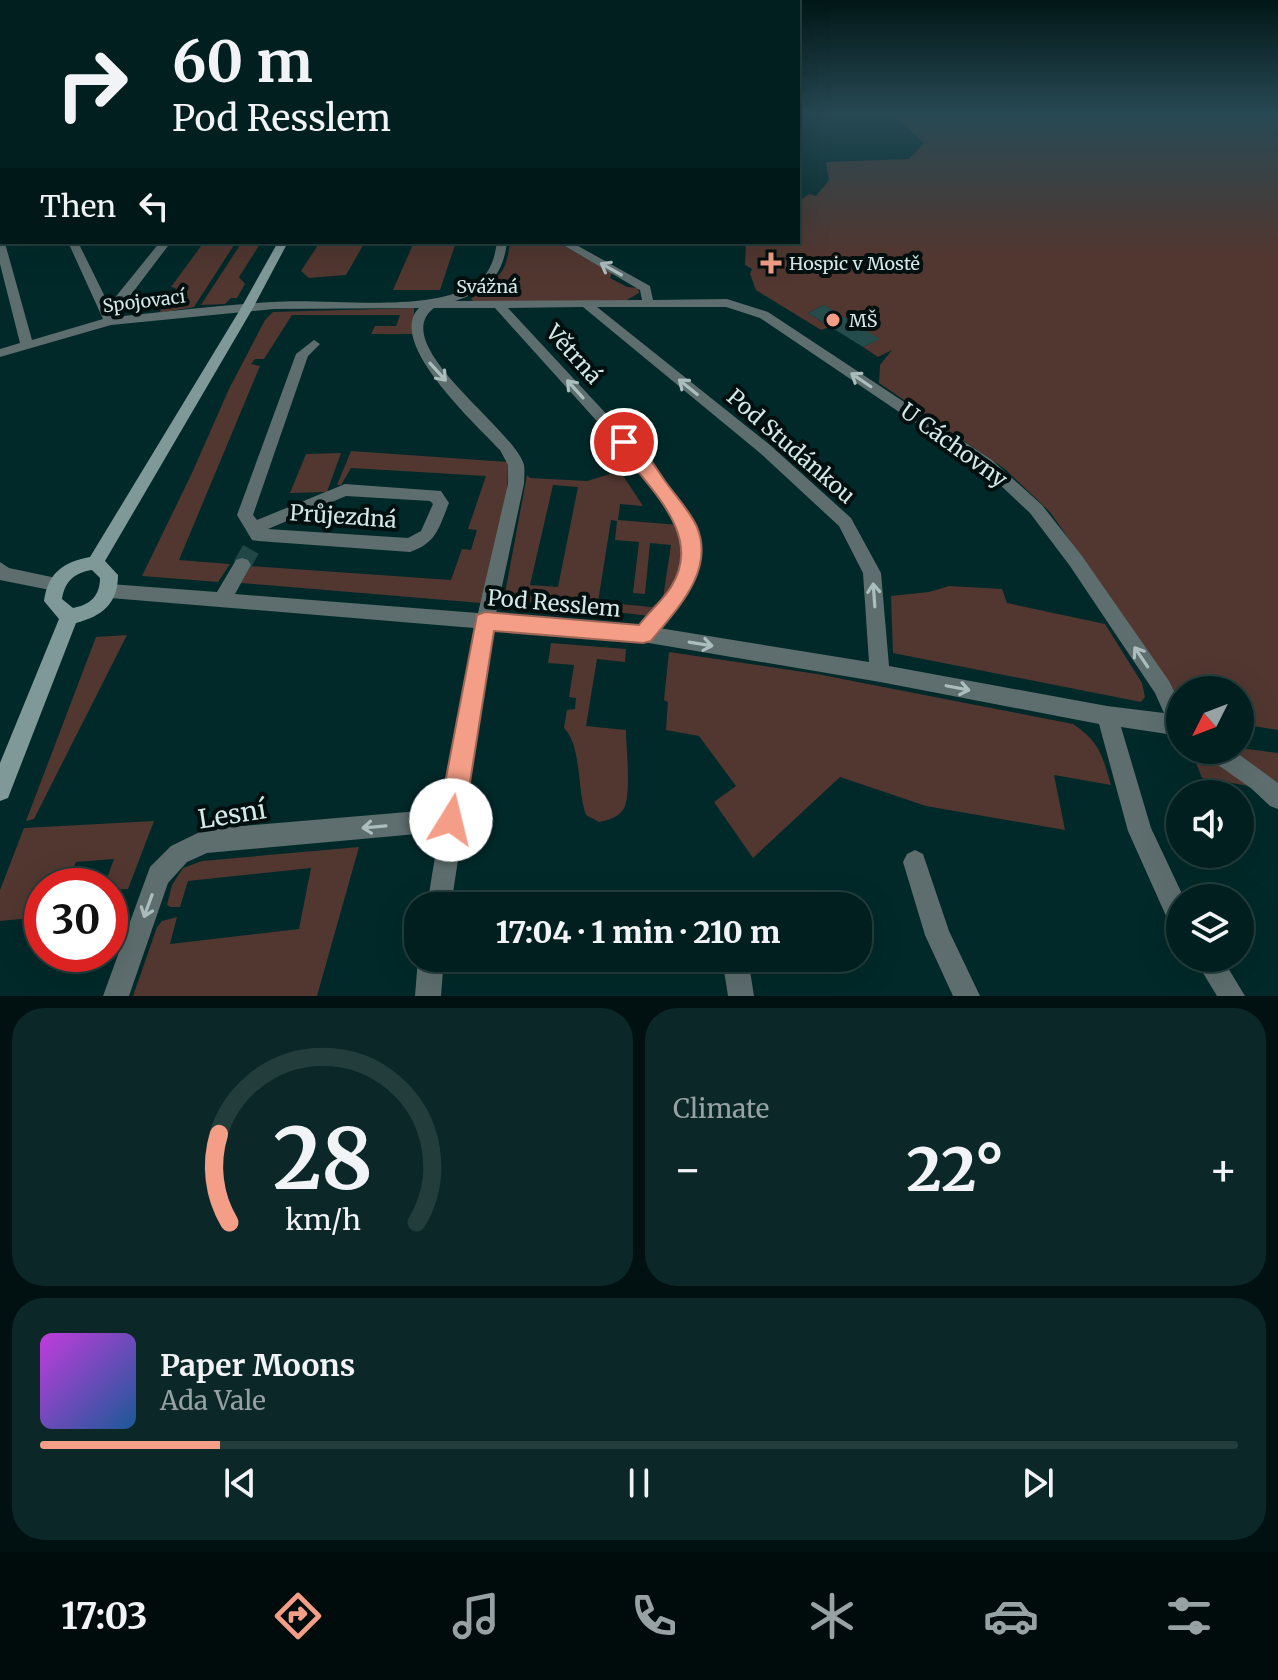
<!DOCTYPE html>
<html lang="en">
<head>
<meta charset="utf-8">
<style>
  :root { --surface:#011f1f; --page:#0b2728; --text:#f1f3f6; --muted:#96a2a4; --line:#233d3d; --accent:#f49e87 }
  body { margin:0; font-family:Merriweather,serif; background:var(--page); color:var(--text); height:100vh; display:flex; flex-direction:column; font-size:30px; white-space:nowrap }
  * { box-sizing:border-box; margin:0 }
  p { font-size:26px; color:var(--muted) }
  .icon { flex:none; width:44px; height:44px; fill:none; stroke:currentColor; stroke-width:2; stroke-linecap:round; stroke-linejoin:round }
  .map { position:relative; height:996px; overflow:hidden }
  .details { display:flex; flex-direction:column; gap:12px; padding:12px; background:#011111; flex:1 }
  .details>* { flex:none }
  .guide { position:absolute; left:0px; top:0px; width:800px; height:244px; box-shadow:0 8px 32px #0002,0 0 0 2px var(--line); background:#011f1f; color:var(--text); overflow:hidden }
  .needle { width:52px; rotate:228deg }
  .controls { position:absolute; left:1166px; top:676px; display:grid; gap:16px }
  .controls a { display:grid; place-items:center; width:88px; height:88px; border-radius:50%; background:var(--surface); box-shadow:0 8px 32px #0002,0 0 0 2px var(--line); font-size:40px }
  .speed { position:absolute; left:24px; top:868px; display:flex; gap:16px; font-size:40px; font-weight:700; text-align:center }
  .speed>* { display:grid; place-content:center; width:104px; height:104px; border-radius:50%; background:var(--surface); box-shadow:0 8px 32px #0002,0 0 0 2px var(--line); line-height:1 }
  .speed .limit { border:12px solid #d22; background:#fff; color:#111 }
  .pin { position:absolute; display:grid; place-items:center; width:68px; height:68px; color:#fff; margin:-34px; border:4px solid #fff; border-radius:50%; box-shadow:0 2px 8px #0007 }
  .me { position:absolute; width:88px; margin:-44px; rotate:9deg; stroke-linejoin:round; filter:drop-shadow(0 0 6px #0008) }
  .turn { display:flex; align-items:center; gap:28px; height:168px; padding:0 40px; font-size:36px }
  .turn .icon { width:104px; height:104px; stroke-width:2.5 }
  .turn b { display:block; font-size:56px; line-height:68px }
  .then { display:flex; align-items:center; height:76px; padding:0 40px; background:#0003; gap:16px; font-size:30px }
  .big { font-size:60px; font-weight:800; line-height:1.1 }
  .details .tile { flex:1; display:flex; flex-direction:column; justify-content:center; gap:12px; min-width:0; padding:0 28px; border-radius:32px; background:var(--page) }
  .details .dial { align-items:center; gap:0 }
  .dial svg { height:208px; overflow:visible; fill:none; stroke:var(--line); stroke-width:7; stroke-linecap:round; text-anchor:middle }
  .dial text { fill:var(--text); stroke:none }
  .song { display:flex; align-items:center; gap:24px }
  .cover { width:96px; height:96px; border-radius:12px; background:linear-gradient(135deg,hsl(290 70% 55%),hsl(210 70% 35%)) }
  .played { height:8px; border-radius:4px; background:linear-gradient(90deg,var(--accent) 15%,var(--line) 15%) }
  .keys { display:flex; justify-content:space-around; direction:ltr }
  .heat { display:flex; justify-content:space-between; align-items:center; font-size:44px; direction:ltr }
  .details .tiles { flex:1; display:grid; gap:12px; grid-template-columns:1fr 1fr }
  .tile:last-child { grid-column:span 2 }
  .trip { position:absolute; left:404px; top:892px; width:468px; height:80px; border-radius:32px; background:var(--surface); box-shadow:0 8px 32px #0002,0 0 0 2px var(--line); font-weight:800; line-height:80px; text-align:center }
  .tabs { display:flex; height:128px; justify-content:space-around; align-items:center; background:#000c0c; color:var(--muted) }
  .tabs .icon { width:56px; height:56px }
  .tabs .active { color:var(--accent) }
  .tabs b { font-size:36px; color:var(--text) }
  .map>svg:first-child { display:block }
  .green { fill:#513730; fill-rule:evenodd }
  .building { fill:#244c4c }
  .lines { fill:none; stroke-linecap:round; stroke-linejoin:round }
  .street-tunnel { stroke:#214646; stroke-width:18; stroke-dasharray:18 9; stroke-linecap:butt }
  .street { fill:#5e6e6e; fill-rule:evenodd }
  .secondary { fill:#7f9999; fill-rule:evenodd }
  .oneway { stroke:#abbdbd }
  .route { fill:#f49e87; stroke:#9f6758; stroke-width:2 }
  .poi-dot { fill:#f49e87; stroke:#020f0f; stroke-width:3 }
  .labels { text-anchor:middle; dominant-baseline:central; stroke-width:8; stroke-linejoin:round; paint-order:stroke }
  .far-poi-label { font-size:18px; fill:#d4e8e8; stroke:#020f0f; text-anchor:start }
  .far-street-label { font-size:18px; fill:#d4e8e8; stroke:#020f0f }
  .street-label { font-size:22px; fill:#d4e8e8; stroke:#020f0f }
  .near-street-label { font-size:26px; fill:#d4e8e8; stroke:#020f0f }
</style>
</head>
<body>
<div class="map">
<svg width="1278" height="996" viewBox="0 0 1278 996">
  <rect width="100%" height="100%" fill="#012929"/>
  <path class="green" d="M 893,115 L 1278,115 L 1278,730 L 1240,724 L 1240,690 L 1180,690 L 1180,699 L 1050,512 L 1005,469 L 879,383 L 880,365 L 892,350 L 878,357 L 863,347 L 879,339 L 824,305 L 808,313 L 830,327 L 821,330 L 756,290 L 750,274 L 752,269 L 745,265 L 746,242 L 798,242 L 798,202 L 809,194 L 816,196 L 829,180 L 826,162 L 909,159 L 924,143 Z
    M 204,242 L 236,242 L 194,307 L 159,313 L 176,288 L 171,287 Z
    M 242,242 L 266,242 L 260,244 L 239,277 L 245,284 L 237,298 L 231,298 L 225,304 L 201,305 Z
    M 320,242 L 365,242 L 346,275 L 309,278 L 301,271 Z
    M 414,242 L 456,242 L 440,290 L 393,290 Z
    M 510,242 L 557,242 L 612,272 L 610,278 L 627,287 L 638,288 L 639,293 L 625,301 L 473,301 L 471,299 C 495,274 505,283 510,242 Z
    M 414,308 L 414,334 L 371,334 L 375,326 L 396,326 L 400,315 L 292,315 L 264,359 L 255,359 L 251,364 L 260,366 L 179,560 L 230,564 L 218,582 L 142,576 L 192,473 L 229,389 L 265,320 L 273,312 Z
    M 351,451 L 508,462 L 507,498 L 481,603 L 241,583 L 250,566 L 451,580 L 462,549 L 471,550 L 477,530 L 468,529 L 486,476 L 351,468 L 341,485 L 337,485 Z
    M 341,453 L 327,492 L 290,493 L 306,454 Z
    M 620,471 L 643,506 L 620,504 L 618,520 L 679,525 C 691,570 680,583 650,616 L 504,599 L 527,475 L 530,478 L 587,481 ZM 553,485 L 578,487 L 558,587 L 530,585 ZM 611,520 L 617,521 L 615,540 L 639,542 L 633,593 L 645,594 L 650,543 L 671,545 L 663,598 L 652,607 L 598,602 Z
    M 949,586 L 1002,589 L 1007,603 L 1105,624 L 1142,683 L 1145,697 L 1141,702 L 893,653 L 891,596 L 929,592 Z
    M 127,635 L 34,819 L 26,821 L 96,637 Z
    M 551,643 L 626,649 L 625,662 L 597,659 L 586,726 L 626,730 C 626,747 632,798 623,810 C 617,818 608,820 599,822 L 586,815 C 577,791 582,746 564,728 L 567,710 L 575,709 L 576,698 L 569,697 L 574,665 L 548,663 Z
    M 669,652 L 817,674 L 1073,724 C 1100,742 1102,755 1111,785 L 1054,775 L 1065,830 L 926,806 L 840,777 L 753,858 L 714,802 L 736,786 L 699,736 L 666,730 L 668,702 L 664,700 Z
    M 1240,748 L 1278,753 L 1278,786 L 1231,750 Z
    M 1191,750 L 1205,750 L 1261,788 L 1202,778 Z
    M 154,821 L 128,889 L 110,890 L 110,886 L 104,886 L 114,859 L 76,862 L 65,886 L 42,886 L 42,917 L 0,921 L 0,890 L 24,828 Z
    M 359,847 L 317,996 L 133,996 L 157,927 L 162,921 L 177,917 L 170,944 L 299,929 L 311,868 L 188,881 L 180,907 L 171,907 L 167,905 L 172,885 L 183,868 L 202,861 Z"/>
  <path class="building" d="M 824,305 L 880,339 L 863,347 L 808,313 Z"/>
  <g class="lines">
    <path class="street-tunnel" d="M 242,565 L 254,544"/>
    <path class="street" d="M 0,123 L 2,123 L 2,127 L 0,127 Z
      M 0,165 L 2,166 L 2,172 L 0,171 Z
      M 0,240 L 5,243 L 32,340 L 103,319 L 68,242 L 78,242 L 109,305 L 160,242 L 171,242 L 114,317 C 167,312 219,305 272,302 C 329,298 421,313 470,287 C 489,277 494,262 497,242 L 507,242 C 503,276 487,291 455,301 L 642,300 L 640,290 L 558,242 L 571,242 L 650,286 L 653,300 L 727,299 L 768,312 L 992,460 L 1042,505 L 1082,556 L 1169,681 L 1180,703 L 1180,736 L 1121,727 L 1151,828 L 1184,898 L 1180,898 L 1180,930 L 1171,927 L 1128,831 L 1099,724 L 880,682 L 643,642 L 493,630 L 451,906 L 427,906 L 439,832 L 207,853 L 187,862 L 168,883 L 129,996 L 103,996 L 150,867 L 171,846 L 206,829 L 443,809 L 474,628 L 110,598 L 104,596 L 101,591 L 104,586 L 110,584 L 217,592 L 236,560 L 242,558 L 248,560 L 251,565 L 235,594 L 478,613 L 508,484 L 508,465 L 500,450 C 477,425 385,342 419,308 L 274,309 L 111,325 L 0,357 L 0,349 L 20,343 L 0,264 ZM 583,307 L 760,453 L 839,526 L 863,573 L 869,662 L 659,628 L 686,596 L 702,558 L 696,528 L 650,461 L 508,308 ZM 597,307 L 726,307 L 760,318 L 982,468 L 1030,513 L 1070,566 L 1155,693 L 1164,713 L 1107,706 L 889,666 L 881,573 L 851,518 L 770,445 ZM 434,308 L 495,308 L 640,469 L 680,529 L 684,558 L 673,587 L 639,626 L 496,614 L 524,484 C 524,479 525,471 524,465 C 514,428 386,344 434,308 Z
      M 314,340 L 320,344 L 308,356 L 253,515 L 257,520 L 345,484 L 441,491 L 449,503 C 439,527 437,543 410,552 L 258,541 L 252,540 L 237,515 L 296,354 ZM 346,496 L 430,501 L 433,504 L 421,531 L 408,538 L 268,529 Z
      M 0,562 L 9,568 L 61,579 L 64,584 L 61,589 L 55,591 L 0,580 Z
      M 1204,750 L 1233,750 L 1278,783 L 1278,809 L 1270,806 L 1252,789 L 1207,757 Z
      M 915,850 L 923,854 L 949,931 L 980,996 L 953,996 L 925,935 L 903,862 L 907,854 Z
      M 418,958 L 444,958 L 441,996 L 415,996 Z
      M 722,958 L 748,958 L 754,996 L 728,996 Z
      M 1194,958 L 1222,958 L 1245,996 L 1217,996 Z"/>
    <path class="secondary" d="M 278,242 L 288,242 L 253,308 L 105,561 L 118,575 C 118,604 102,616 76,623 L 8,798 L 0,801 L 0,763 L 59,619 L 44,601 C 48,573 63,562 90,557 L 241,308 ZM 92,570 L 100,578 C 100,596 90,605 73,608 L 62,599 C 65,581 74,573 92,570 Z"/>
  </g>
  <defs><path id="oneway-shaft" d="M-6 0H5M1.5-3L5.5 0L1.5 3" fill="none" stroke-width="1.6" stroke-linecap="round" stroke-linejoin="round" transform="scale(2)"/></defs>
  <g class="oneway">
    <use href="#oneway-shaft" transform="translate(611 269) rotate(-151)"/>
    <use href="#oneway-shaft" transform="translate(438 372) rotate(48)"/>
    <use href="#oneway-shaft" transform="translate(861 380) rotate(-146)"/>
    <use href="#oneway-shaft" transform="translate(688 387) rotate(-141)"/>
    <use href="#oneway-shaft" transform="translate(575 389) rotate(-132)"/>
    <use href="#oneway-shaft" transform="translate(874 595) rotate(-94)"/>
    <use href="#oneway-shaft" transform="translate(701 644) rotate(9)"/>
    <use href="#oneway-shaft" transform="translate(1141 657) rotate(-124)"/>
    <use href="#oneway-shaft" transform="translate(958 688) rotate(11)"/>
    <use href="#oneway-shaft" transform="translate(374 827) rotate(175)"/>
    <use href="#oneway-shaft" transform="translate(148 906) rotate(110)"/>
  </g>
  <linearGradient id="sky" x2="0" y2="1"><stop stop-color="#011717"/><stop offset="0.45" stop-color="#274954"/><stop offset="1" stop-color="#274954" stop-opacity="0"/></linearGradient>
  <rect width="1278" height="254" fill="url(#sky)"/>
  <path class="route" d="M 624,436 C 641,441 655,467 665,481 C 675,495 690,511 697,527 C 715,571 677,609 651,641 L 643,643 L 494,631 L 464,820 L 461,829 L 451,833 L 442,829 L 438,820 L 477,615 L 485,612 L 639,625 C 649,612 663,600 671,587 C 706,532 643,484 615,442 Z"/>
  <g class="poi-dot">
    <path d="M767 251h8v8h8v8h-8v8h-8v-8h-8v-8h8z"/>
    <circle cx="833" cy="320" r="8"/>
  </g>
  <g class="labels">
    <g class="far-poi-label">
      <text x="789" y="263">Hospic v Mostě</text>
      <text x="849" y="320">MŠ</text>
    </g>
    <g class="far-street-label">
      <text x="487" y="286">Svážná</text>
      <text transform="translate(144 301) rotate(-7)">Spojovací</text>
    </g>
    <g class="street-label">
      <text transform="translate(574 354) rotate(48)">Větrná</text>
      <text transform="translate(954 445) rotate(36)">U Cáchovny</text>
      <text transform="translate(791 446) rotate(41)">Pod Studánkou</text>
      <text transform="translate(343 516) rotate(4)">Průjezdná</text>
      <text transform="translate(554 603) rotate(5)">Pod Resslem</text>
    </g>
    <g class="near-street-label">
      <text transform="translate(232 814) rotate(-9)">Lesní</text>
    </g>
  </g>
</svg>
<div class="controls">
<a><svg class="needle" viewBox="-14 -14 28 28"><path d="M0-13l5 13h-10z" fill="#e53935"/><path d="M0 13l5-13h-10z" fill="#96a2a4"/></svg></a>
<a><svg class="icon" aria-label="sound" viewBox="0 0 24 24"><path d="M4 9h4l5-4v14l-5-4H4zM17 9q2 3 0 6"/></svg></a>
<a><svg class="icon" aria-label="layers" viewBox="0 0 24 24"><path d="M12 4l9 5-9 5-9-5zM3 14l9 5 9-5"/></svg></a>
</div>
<div class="speed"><div class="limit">30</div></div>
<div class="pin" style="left:624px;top:442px;background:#d93025"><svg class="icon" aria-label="arrive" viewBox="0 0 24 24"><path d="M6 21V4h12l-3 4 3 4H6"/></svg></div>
<svg class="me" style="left:451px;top:820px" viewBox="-20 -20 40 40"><circle r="19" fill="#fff"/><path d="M0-13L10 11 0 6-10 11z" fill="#f49e87"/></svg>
<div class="trip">17:04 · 1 min · 210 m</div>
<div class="guide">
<div class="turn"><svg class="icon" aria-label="right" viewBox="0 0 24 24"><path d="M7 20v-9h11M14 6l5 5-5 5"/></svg><div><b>60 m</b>Pod Resslem</div></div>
<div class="then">Then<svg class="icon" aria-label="left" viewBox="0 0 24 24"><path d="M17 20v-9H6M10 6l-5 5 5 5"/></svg></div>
</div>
</div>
<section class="details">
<div class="tiles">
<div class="tile dial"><svg viewBox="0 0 100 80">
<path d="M14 69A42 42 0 1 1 86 69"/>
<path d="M14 69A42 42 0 0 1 10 35" stroke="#f49e87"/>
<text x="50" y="56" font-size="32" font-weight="700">28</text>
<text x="50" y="72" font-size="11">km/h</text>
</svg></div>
<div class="tile"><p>Climate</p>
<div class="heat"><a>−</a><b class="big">22°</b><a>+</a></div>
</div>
<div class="tile">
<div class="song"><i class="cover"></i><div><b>Paper Moons</b><p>Ada Vale</p></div></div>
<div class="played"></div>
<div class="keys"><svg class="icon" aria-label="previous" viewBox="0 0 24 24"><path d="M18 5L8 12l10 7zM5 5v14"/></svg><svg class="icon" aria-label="pause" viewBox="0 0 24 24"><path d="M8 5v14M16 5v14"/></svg><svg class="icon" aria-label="next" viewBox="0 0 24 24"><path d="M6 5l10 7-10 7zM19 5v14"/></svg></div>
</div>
</div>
</section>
<nav class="tabs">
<b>17:03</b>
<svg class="icon active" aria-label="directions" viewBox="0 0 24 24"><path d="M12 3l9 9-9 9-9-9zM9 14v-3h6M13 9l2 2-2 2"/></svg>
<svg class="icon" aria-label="music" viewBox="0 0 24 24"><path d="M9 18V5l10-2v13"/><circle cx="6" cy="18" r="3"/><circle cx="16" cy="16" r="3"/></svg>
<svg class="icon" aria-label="phone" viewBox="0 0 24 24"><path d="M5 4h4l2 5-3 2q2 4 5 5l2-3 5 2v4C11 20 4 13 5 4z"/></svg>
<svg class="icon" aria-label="climate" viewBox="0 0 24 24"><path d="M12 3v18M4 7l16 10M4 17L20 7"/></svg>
<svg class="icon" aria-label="car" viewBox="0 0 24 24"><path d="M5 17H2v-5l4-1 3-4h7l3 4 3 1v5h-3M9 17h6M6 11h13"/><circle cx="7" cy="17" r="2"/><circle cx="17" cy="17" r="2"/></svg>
<svg class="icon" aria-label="filters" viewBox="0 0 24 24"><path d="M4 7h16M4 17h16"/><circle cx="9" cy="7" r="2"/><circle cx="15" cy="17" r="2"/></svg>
</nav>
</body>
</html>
